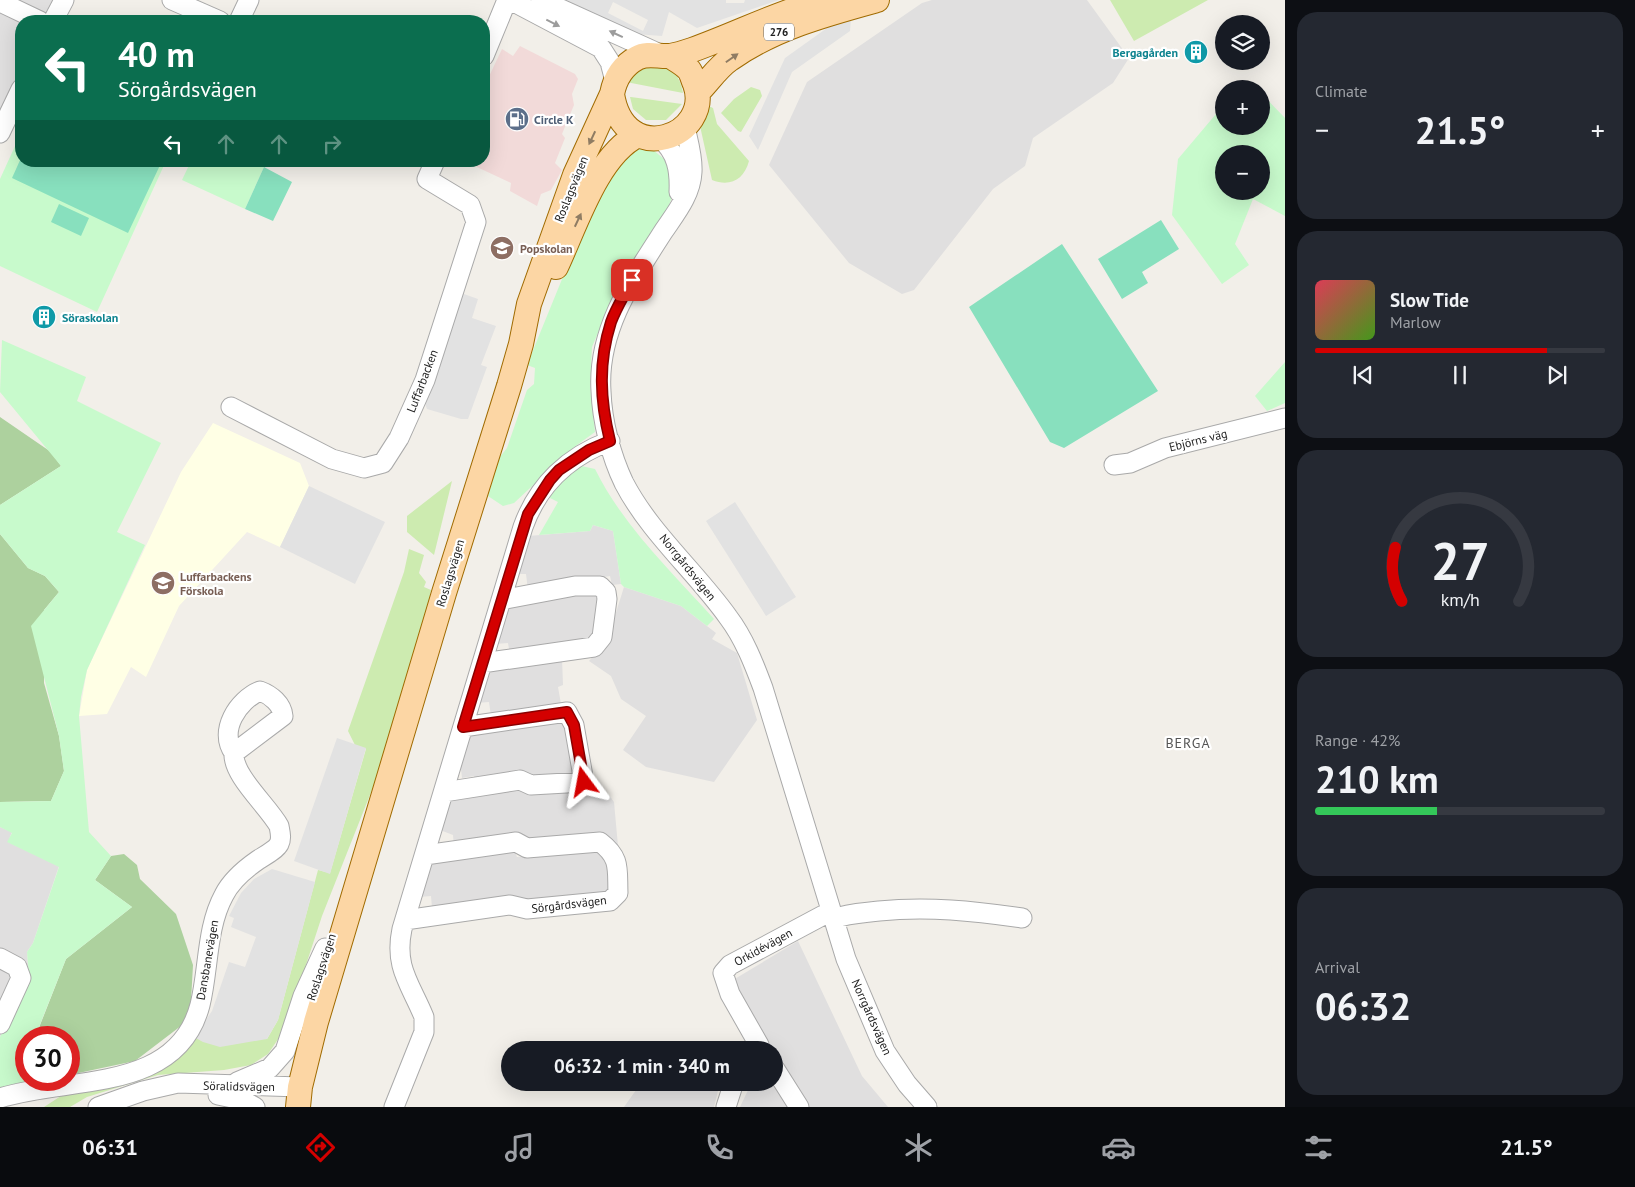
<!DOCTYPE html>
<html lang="en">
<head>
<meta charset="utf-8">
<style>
  :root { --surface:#171b24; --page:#242831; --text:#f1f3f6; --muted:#9ea1a6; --line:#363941; --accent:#d40000 }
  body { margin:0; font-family:"PT Sans",sans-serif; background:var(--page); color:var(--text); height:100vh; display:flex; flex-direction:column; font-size:19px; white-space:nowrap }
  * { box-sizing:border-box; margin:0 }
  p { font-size:16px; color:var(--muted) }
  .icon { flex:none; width:28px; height:28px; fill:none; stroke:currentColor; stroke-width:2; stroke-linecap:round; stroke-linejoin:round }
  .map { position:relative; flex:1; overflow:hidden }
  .details { display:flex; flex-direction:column; gap:12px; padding:12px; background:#0d0f14; width:350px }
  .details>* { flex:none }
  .top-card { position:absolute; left:15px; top:15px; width:475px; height:152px; border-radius:20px; box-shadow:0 5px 20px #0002; background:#0b6e4f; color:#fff; overflow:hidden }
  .controls { position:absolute; left:1215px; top:15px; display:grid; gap:10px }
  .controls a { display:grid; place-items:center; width:55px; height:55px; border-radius:50%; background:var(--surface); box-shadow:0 5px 20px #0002; font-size:25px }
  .speed { position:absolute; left:15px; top:1026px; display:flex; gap:10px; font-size:25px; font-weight:700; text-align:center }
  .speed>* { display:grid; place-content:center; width:65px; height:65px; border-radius:50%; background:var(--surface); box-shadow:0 5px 20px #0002; line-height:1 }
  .speed .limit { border:8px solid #d22; background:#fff; color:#111 }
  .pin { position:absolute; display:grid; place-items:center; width:42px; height:42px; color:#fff; margin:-21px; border-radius:10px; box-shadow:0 2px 8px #0006 }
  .me { position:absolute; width:55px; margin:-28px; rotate:347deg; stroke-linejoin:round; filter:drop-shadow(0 0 4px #0008) }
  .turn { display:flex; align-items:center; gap:18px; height:105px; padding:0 20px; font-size:22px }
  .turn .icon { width:65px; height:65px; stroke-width:2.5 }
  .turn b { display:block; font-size:35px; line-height:42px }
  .lanes { display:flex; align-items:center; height:48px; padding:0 20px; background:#0003; justify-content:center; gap:25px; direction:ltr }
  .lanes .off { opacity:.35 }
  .big { font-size:38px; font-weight:700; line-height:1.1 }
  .details .tile { flex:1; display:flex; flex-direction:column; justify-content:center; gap:8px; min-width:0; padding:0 18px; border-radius:20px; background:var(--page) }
  .details .dial { align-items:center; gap:0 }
  .dial svg { height:130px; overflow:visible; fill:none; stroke:var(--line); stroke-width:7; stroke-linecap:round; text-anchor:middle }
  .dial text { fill:var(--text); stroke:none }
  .song { display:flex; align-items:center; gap:15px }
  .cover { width:60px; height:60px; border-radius:8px; background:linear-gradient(135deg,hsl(350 70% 55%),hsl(100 70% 35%)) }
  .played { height:5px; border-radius:2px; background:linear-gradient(90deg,var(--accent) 80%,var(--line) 80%) }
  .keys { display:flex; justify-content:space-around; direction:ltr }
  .heat { display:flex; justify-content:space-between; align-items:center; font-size:28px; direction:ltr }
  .charge { height:8px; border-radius:4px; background:linear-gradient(90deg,#34c759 42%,var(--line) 0) }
  .trip { position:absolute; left:501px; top:1041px; width:282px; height:50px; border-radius:25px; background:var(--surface); box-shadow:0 5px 20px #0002; font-weight:700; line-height:50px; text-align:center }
  .dock { display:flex; height:80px; justify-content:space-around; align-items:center; background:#090b0e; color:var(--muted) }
  .dock .icon { width:35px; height:35px }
  .dock .current { color:var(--accent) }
  .dock b { font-size:22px; color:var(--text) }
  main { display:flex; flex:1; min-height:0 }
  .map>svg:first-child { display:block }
  .residential { fill:#e0dfdf }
  .commercial { fill:#f2dad9 }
  .education { fill:#ffffe5 }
  .grass { fill:#cdebb0 }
  .forest { fill:#add19e }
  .park { fill:#c8facc; fill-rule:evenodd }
  .pitch { fill:#88e0be }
  .parking { fill:#e2e2e2; fill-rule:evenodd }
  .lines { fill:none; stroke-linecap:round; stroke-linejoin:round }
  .minor-casing { stroke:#a9a9a9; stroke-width:21 }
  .major-casing { stroke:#a06b00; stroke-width:26 }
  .minor { stroke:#fff; stroke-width:19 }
  .major { stroke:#fcd6a4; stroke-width:24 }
  .oneway { fill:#9c9c9c }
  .oneway2 { fill:#8f7c63 }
  .route-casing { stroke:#8a0000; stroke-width:12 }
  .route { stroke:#d40000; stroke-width:9 }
  .labels { text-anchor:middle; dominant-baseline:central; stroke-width:4.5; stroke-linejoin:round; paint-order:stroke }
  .shield { fill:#fff; stroke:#646464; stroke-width:1 }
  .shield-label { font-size:11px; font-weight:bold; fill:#222 }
  .culture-label { font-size:12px; font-weight:bold; fill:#0d838f; stroke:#fff; text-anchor:end }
  .service-label { font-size:12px; font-weight:bold; fill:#4e5e75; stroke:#fff; text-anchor:start }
  .street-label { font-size:12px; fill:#222; stroke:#fff }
  .education-label { font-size:12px; font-weight:bold; fill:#785e54; stroke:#fff; text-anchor:start }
  .neighbourhood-label { font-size:14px; letter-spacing:1px; fill:#555; stroke:#fff }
</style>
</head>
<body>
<main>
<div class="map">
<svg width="1285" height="1107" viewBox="0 0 1285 1107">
  <rect width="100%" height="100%" fill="#f2efe9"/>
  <path class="residential" d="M 0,0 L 55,0 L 45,21 L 21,21 L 21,74 L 0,121 Z
    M 932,0 L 1087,0 L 1129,58 L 1113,83 L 1033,138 L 1025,166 L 993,189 L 914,290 L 902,294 L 849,263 L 769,165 L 807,82 L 922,3 Z
    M 593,525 L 613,531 L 621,584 L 612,585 L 610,576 L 528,590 L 526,574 L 515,574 L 528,536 L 590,531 Z
    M 624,587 L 681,606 L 716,633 L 712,639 L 737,653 L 757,720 L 714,782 L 646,767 L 623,750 L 646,716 L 621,699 L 611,676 L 589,661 L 607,641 Z
    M 594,591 L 600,597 L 594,640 L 510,655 L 508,643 L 495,644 L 509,602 Z
    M 562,658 L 563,685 L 558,687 L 561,704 L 491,716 L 489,702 L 476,703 L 489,669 Z
    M 568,721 L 575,775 L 475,780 L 474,776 L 462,778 L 460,761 L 471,730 Z
    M 588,787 L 609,795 L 614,802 L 618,846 L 454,847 L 453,835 L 440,830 L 451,795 L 500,789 Z
    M 0,827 L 12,832 L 8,842 L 59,866 L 33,943 L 27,952 L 29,977 L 0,1037 Z
    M 513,847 L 517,857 L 590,848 L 608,855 L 610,894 L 432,908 L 431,896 L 419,897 L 432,858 Z
    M 798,941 L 862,1076 L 888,1107 L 740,1107 L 749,1088 L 761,1089 L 770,1083 L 775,1082 L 784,1072 L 775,1055 L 775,1050 L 772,1050 L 733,980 Z
    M 641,1083 L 641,1082 L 720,1083 L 714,1107 L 624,1107 Z"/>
  <path class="commercial" d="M 520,46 L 575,74 L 578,79 L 572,94 L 574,105 L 562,134 L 565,138 L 555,163 L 562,170 L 551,190 L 541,194 L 537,206 L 510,191 L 511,183 L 464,161 L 484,161 L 484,87 L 502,49 L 513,56 Z"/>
  <path class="education" d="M 213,423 L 300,463 L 309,486 L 280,547 L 247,532 L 179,606 L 146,677 L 131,667 L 107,714 L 79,716 L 87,670 L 181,472 Z"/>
  <path class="grass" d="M 1110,0 L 1208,0 L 1134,41 Z
    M 647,62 C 668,65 679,70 683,93 L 626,82 Z
    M 751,87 L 760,90 L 762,96 L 741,132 L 738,131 L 721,113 L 734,99 Z
    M 630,97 L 631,97 L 682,104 L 666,120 L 646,120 L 633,109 Z
    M 707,105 L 713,108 L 717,124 L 749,161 C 744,180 730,187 712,180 L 700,126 Z
    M 452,481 L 434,555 L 407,532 L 407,516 Z
    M 409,549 L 424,555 L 419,573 L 426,582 L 424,587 L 431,590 L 424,632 L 381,767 L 322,916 L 285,1029 L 268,1054 L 251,1065 L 224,1070 L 158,1075 L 87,1097 L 70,1107 L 44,1107 L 64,1094 L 194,1037 L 267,1039 L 278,1020 L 318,870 L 330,873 L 366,749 L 355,745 L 348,731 L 404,572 Z"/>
  <path class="forest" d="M 0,417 L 51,452 L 61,466 L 0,505 Z
    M 0,534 L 28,568 L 45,576 L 59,592 L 44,610 L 44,683 L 59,736 L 64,771 L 51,801 L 0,802 Z
    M 124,854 L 137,865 L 140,879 L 176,914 L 193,965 L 190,1019 L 135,1061 L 69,1075 L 69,1038 L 35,1038 L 66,959 L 132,907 L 95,880 L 111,856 Z"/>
  <path class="park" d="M 1261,93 L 1285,118 L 1285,216 L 1253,199 L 1235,244 L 1249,265 L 1222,284 L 1172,215 L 1178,159 L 1216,114 L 1224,110 L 1224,126 L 1261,126 ZM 1224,154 L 1261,154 L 1261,191 L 1224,191 Z
    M 21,133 L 21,161 L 166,161 L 97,312 L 0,266 L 0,179 Z
    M 637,149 L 652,149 L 670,164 L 675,188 L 663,223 L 606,314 L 592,347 L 590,387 L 595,432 L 573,448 L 514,503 L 503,506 L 488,496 L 499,458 L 507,448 L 527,390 L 534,384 L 535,368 L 527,365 L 569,262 L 606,184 L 622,160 Z
    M 191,161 L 251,161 L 264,167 L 245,209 L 182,180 Z
    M 2,340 L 86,377 L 77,401 L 161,443 L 117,532 L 145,545 L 87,670 L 81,697 L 79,716 L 89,832 L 111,856 L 95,880 L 132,907 L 66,959 L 35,1037 L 26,1038 L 26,1080 L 48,1080 L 0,1091 L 0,1037 L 29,977 L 27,952 L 33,943 L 59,867 L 7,842 L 12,833 L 0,827 L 0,802 L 51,801 L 64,771 L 59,736 L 31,626 L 59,592 L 45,576 L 28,568 L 0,534 L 0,505 L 61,466 L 0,392 Z
    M 1285,362 L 1285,403 L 1267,411 L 1255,396 Z
    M 577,465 L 595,469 C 623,526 672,572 714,619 L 707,626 L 681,606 L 624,587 L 621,584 L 613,531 L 593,525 L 590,531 L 539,535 L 558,502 L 546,496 Z"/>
  <path class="pitch" d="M 21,158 L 21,161 L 162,161 L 128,233 L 12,178 Z
    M 264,167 L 292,182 L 273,221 L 245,209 Z
    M 59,204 L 89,218 L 81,236 L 51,222 Z
    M 1161,220 L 1179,249 L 1142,272 L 1148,283 L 1122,299 L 1098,259 Z
    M 1062,244 L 1158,391 L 1064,448 L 1050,442 L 969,307 Z"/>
  <path class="parking" d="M 562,0 L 726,0 L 726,3 L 744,3 L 745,0 L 779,0 L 697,28 L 669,12 L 662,36 L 635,34 ZM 613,2 L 648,20 L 643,31 L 608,13 Z
    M 851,18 L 850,31 L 792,72 L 758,150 L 749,136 L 785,58 L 834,23 Z
    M 461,293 L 478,299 L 472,318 L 496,326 L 481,365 L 487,367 L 468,419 L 461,419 L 427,409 L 424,401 Z
    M 309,486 L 385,522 L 355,584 L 280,547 Z
    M 735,502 L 796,597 L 766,616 L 706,521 Z
    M 337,738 L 366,748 L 330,874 L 294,861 Z
    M 272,869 L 315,882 L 278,1020 L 267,1039 L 220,1047 L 203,1042 L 194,1037 L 212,1011 L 229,962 L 245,967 L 256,937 L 231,927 L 234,918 L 229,916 L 241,893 L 254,879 Z"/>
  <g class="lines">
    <g class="minor-casing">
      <path id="minor" d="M 172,0 L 220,21
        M 510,0 L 601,48 L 610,62 L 615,81
        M 541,0 L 660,54
        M 0,2 L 40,21
        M 53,21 L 64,0
        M 239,21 L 249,0
        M 484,56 L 507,0
        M 685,127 C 688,141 693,157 692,172 C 691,195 675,214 663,232 C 632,280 597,331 601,391 C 602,421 611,456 624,483 C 650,533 696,572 728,617 C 744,638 754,664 763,688 L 846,959 L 885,1051 L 907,1084 L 927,1107
        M 0,133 L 21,89
        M 660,138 C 677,153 680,170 679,192
        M 231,407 L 332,459 L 364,468 L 383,463 L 399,438 L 425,380 L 476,222 L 470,205 L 427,179 L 435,161
        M 1114,465 L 1130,463 L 1165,448 L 1285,418
        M 482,663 L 594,647 L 602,637 L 607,599 L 606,592 L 600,586 L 575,586 L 501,600
        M 444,792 L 520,780 L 531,785 L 584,782 L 574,725 L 567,712 L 463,727
        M 833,919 C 849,913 863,913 879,911 C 928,906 974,911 1022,918
        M 405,920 L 510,905 L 527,909 L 610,901 L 618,893 C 617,869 621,858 600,842 L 527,848 L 516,842 L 425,855
        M 0,958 L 17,967 L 21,978 L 0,1024
        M 755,1050 L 759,1045 L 730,994 L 723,973 L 730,965 L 831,911
        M 775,1069 L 799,1107
        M 237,1082 L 270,1068 L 285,1051 L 303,996 L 325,948
        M 218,1095 L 242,1100 L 255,1107
        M 0,1098 C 68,1076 177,1094 200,1005 C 209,969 206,928 224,895 C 231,881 245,869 258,860 C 264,856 276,850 279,844 C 282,838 280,832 279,826 C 268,806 232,775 234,753 L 283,716 C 282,704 271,695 260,691 C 238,700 218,731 234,753
        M 98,1107 L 143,1091 L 178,1083 L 300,1087
        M 394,1107 L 424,1032 L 424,1017 C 410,983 394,967 402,929 L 523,527 C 538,485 569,456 610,441
        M 726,1107 L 734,1082"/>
    </g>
    <g class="major-casing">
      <path id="major" d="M 698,92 C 708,82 718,67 730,59 C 774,28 826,14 877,0
        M 612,94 C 624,170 714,136 695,84 C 693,80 692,74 689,70 C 684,64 676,60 670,56
        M 556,267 C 575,227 597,155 638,135
        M 298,1107 L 300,1087 L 316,1022 L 444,593 L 509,386 L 521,344 L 529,304 L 575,175 L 612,94 C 615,78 622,66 637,58 C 648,52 659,57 670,56 C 677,55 686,52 692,50 C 737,34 777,13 824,0"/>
    </g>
    <use href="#minor" class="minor"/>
    <use href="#major" class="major"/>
  </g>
  <defs><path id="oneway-solid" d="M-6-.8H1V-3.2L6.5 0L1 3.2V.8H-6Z" transform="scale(1.25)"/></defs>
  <g class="oneway">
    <use href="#oneway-solid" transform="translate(553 23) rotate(27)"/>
    <use href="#oneway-solid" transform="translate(616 34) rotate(-155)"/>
  </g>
  <g class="oneway2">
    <use href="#oneway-solid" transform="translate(732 58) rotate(-35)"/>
    <use href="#oneway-solid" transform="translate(592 138) rotate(115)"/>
    <use href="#oneway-solid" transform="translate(578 220) rotate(-65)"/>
  </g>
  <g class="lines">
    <g class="route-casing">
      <path id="route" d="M 584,782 L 574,725 L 567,712 L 463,727 L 528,514 L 550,480 L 559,470 L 589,450 L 610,441 C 600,400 598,363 611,322 C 616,308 625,294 632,280"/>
    </g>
    <use href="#route" class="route"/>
  </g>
  <defs>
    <g id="building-disc" transform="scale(1.25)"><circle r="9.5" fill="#0f9aa8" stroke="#fff"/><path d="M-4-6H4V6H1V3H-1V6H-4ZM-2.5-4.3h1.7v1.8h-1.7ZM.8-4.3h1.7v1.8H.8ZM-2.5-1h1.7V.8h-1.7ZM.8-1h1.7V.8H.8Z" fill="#fff"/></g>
    <g id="fuel-disc" transform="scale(1.25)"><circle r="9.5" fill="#5c6f8a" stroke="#fff"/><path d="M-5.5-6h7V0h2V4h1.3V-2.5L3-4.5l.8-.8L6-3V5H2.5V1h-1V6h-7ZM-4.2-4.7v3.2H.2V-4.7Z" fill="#fff"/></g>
    <g id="school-disc" transform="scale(1.25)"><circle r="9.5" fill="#8d6e63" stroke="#fff"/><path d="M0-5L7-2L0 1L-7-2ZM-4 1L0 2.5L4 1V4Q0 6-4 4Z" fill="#fff"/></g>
  </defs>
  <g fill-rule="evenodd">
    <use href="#building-disc" x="1196" y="52"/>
    <use href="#fuel-disc" x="517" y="119"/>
    <use href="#school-disc" x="502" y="248"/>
    <use href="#building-disc" x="44" y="317"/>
    <use href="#school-disc" x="163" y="583"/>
  </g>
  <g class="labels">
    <rect class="shield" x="764" y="23.5" width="30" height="17" rx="4"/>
    <g class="shield-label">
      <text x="779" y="32">276</text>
    </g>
    <g class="culture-label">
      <text x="1178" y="52">Bergagården</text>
      <text x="62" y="317" text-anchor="start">Söraskolan</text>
    </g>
    <g class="service-label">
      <text x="534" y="119">Circle K</text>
    </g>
    <g class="street-label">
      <text transform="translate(571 189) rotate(-68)">Roslagsvägen</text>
      <text transform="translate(422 381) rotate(-69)">Luffarbacken</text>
      <text transform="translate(1198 440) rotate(-14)">Ebjörns väg</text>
      <text transform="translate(688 567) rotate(51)">Norrgårdsvägen</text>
      <text transform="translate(450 573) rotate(-73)">Roslagsvägen</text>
      <text transform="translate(569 904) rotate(-7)">Sörgårdsvägen</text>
      <text transform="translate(763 947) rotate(-29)">Orkidévägen</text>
      <text transform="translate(207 960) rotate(-80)">Dansbanevägen</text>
      <text transform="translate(321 967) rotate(-72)">Roslagsvägen</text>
      <text transform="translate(872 1017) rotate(66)">Norrgårdsvägen</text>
      <text transform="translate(239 1086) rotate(1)">Söralidsvägen</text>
    </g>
    <g class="education-label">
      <text x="520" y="248">Popskolan</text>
      <text x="180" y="576">Luffarbackens<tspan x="180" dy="14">Förskola</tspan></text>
    </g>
    <g class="neighbourhood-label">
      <text x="1188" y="743">BERGA</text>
    </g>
  </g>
</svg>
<div class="controls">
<a><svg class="icon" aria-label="layers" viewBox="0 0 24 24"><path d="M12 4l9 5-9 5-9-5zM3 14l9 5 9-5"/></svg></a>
<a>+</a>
<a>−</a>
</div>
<div class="speed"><div class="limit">30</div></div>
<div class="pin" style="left:632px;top:280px;background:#d93025"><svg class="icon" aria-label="arrive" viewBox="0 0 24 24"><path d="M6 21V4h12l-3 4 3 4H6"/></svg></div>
<svg class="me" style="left:584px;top:782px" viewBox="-20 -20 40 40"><path d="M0-17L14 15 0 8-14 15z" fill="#d40000" stroke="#fff" stroke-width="4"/></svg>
<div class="trip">06:32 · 1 min · 340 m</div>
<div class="top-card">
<div class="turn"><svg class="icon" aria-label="left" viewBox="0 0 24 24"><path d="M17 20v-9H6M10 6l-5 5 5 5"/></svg><div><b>40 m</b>Sörgårdsvägen</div></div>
<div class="lanes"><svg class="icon" aria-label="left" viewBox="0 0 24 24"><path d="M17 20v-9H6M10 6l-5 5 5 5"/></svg><svg class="icon off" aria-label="ahead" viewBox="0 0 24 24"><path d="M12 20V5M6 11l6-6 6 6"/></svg><svg class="icon off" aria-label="ahead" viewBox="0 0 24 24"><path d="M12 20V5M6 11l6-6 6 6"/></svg><svg class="icon off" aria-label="right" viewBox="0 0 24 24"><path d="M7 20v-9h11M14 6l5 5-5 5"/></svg></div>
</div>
</div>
<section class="details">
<div class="tile"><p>Climate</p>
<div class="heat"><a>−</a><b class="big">21.5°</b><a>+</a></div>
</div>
<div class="tile">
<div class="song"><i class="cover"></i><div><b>Slow Tide</b><p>Marlow</p></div></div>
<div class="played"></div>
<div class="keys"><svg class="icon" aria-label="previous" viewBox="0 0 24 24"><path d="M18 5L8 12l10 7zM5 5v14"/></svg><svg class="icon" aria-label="pause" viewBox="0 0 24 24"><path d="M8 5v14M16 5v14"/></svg><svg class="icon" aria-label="next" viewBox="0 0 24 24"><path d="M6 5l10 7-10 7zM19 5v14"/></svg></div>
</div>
<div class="tile dial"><svg viewBox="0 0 100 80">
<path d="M14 69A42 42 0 1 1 86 69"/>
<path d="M14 69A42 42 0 0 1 10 36" stroke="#d40000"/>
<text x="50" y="56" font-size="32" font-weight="700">27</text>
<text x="50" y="72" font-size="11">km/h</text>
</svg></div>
<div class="tile"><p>Range · 42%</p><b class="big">210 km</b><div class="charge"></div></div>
<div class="tile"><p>Arrival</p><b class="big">06:32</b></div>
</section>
</main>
<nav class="dock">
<b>06:31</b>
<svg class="icon current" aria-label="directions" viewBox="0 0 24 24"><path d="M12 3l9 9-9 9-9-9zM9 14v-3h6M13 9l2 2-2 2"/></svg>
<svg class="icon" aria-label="music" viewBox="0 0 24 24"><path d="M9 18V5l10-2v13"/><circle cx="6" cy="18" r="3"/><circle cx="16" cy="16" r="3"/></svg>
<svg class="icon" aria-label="phone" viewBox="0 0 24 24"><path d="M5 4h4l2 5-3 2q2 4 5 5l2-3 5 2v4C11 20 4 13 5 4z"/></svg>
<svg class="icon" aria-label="climate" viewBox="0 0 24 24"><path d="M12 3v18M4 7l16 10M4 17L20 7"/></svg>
<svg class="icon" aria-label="car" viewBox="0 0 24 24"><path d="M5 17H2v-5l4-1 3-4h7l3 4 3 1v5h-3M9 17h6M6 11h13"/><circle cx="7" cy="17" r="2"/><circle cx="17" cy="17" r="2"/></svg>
<svg class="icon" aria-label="filters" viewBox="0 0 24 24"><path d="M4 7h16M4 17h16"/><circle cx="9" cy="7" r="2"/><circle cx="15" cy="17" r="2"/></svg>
<b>21.5°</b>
</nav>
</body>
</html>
